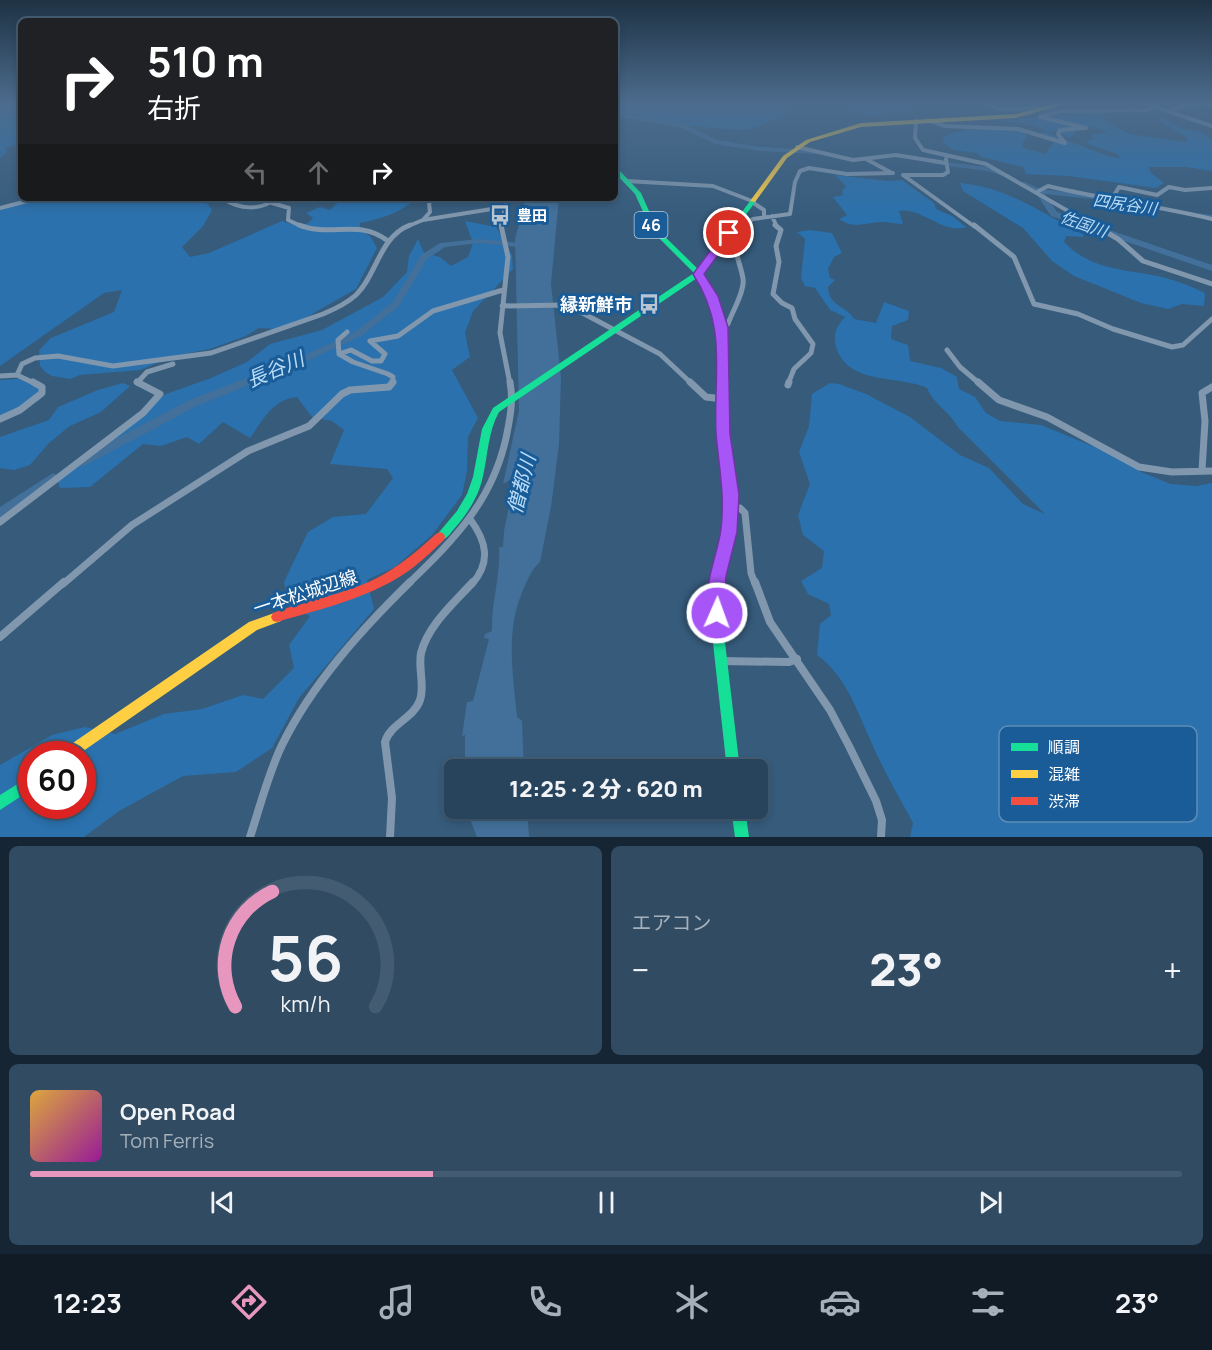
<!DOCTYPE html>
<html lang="ja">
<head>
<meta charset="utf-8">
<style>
  :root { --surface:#28445c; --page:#304b62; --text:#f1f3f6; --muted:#a5b0bb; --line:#445c72; --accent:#e797bd }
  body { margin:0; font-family:Manrope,"Noto Sans JP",sans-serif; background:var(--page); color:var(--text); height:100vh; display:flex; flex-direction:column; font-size:22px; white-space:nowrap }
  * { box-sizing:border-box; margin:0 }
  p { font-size:20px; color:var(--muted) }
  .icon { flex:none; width:33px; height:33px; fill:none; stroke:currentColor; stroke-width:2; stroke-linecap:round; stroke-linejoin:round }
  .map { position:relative; height:837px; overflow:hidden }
  .sheet { display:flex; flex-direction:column; gap:9px; padding:9px; background:#162533; flex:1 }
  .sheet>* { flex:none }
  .banner { position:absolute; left:18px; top:18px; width:600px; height:183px; border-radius:9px; box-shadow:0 3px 9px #0003,0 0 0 2px var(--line); background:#202124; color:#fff; overflow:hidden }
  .speed { position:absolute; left:18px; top:741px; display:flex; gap:12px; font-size:30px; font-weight:700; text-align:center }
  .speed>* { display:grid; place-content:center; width:78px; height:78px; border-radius:50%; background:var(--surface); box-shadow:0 3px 9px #0003,0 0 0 2px var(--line); line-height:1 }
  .speed .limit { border:9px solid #d22; background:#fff; color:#111 }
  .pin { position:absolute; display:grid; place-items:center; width:51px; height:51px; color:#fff; margin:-26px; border:3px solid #fff; border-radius:50%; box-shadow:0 2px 6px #0007 }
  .me { position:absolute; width:66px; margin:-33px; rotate:2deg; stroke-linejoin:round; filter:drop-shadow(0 0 4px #0008) }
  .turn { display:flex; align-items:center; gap:21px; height:126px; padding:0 30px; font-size:27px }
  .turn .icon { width:78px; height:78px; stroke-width:2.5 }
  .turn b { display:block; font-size:42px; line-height:51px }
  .lanes { display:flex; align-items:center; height:57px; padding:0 30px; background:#0003; justify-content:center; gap:30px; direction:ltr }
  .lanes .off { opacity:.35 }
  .big { font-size:45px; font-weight:800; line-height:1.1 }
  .sheet .widget { flex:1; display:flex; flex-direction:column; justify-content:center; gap:9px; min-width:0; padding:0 21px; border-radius:9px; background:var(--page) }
  .sheet .dial { align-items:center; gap:0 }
  .dial svg { height:156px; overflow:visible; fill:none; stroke:var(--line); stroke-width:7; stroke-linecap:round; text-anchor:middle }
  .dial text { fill:var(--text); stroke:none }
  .song { display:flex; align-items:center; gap:18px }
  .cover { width:72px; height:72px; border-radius:9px; background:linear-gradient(135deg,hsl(40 70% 55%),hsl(300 70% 35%)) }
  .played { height:6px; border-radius:3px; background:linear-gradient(90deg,var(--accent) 35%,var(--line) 35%) }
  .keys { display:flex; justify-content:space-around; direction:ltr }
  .heat { display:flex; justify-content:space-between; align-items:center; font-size:33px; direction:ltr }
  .sheet .tiles { flex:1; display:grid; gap:9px; grid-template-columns:1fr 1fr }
  .widget:last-child { grid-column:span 2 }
  .trip { position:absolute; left:444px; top:759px; width:324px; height:60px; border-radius:9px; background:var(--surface); box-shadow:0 3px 9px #0003,0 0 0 2px var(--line); font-weight:800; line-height:60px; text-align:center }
  .dock { display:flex; height:96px; justify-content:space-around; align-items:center; background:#101b25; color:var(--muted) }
  .dock .icon { width:42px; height:42px }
  .dock .active { color:var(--accent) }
  .dock b { font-size:27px; color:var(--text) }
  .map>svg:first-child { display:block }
  .green { fill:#2a71ad; fill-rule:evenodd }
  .water { fill:#42709a }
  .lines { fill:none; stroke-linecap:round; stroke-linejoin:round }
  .river { fill:#42709a; fill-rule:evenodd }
  .street-far3 { stroke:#8097ad; stroke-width:4 }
  .street-far2 { stroke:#8097ad; stroke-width:5 }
  .street-far1 { stroke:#8097ad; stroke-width:7 }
  .street { stroke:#8097ad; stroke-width:8 }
  .fast { fill:#16e098; fill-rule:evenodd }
  .slow { fill:#ffcf43; fill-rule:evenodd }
  .jam { fill:#f24e42; fill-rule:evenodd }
  .route { fill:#a855f7; stroke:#6d37a1; stroke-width:1.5 }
  .labels { text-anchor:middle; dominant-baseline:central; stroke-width:6; stroke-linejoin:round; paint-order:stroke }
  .far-poi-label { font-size:15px; font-weight:bold; fill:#fff; stroke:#195c98; text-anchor:start }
  .far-water-label { font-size:16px; font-style:italic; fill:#b9dcf8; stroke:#195c98 }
  .shield { fill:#195c98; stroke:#bacee0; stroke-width:1.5 }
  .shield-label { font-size:16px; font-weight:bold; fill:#fff }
  .poi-label { font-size:18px; font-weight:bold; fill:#fff; stroke:#195c98; text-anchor:end }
  .street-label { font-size:18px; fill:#fff; stroke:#195c98 }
  .water-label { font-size:20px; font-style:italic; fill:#b9dcf8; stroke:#195c98 }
  .key { fill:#195c98; stroke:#5e8db7; stroke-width:1.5 }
  .key-label { font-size:16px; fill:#fff }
</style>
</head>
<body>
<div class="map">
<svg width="1212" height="837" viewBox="0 0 1212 837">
  <rect width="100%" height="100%" fill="#365b7b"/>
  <path class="green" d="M 0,102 L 21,102 L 21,122 L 17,124 L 21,126 L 21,144 L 5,148 L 7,152 L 0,158 Z
    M 615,102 L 644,104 L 647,102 L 781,102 L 788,110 L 783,117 C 771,120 760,128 748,129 C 706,131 662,121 619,116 L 615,114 Z
    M 867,102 L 894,102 L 912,109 L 873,116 L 847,109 L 850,105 L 856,109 L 868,109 Z
    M 1101,112 L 1107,116 L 1103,120 L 1130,134 L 1185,142 L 1187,138 L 1159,120 L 1163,118 L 1180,128 L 1201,132 L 1212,140 L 1212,171 L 1186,167 L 1149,167 L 1151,173 L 1164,183 L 1156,188 L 1069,176 L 1026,174 L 1023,167 L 982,157 L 976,153 L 953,150 L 943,142 L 944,137 C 971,124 997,128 1025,132 L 1027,137 L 1022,144 L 1024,148 L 1045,154 L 1054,142 L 1039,133 L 1045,132 L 1108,156 L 1120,158 L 1117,154 L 1088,144 L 1087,141 L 1094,139 L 1091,135 L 1108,132 L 1087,126 L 1079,128 L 1070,138 L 1054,130 L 1051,132 L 1032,125 L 995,120 C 1031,120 1065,113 1101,112 Z
    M 835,175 L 889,181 L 902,180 L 934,203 L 936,209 L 952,216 L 966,227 C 943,235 922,207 899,211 L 903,224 C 896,224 889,222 883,222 C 865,222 855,230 839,219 L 847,215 L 833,197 L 843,195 L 842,191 L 846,186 Z
    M 960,183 C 1007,187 1042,213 1084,235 L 1083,237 L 1066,236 L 1064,242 C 1089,268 1119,269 1152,275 C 1171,278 1188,285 1205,293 L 1204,306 L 1182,304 L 1168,309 L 1141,303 L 1074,276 L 1052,261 L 1023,228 L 963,191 Z
    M 41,198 L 187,198 L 208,204 L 212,210 L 203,226 L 182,247 L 190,257 L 209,253 L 282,221 C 294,225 304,230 313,218 L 306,213 L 320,207 L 330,210 L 343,198 L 416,198 C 401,213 380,219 360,223 L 360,230 L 370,236 L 377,248 L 356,289 L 295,324 L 274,329 L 259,328 L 246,336 L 210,349 L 174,356 L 140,370 L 80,375 L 70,379 L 52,376 L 45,372 L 40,366 L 39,350 L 51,338 L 114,312 L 122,290 L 104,293 L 0,366 L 0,209 Z
    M 465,221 L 496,227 L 512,255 L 513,269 L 473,311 L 465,333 L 470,357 L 452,370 L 478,418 L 468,437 L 467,471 L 462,495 L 432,535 L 395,567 L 367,580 L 374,609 L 299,698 L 272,748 L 236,772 L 183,776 L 119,811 L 84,837 L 0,837 L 0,765 L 52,735 L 85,727 L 115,734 L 164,714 L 202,709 L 243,695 L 263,699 L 294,668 L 289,645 L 310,616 L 289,606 L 284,582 L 308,532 L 333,517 L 366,514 L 393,478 L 387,469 L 330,464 L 344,430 L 332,421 L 312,417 L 297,397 C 272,400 264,419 250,438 L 223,422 L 199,444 L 187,437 L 161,446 L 143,444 L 90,487 L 60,488 L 56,476 L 166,394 L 211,378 L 247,362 L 270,344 L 322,330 L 383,297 L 407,272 L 409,256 L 418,239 L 424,253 L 440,257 L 451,266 L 468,257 L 473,243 ZM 32,754 L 82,754 L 82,806 L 32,806 Z
    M 810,230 L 832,233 L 842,253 L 834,257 L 828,269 L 830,278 L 835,280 L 828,287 C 829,307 846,305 854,319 L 876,323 L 884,302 L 909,311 L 908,320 L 892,326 L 891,339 L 908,345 L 910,361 L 941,368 L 957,377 L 959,389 L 975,397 L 986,413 L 1000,421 L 1041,425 L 1112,454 L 1141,472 L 1171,484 L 1196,486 L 1212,483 L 1212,837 L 910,837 L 913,823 C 899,797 884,771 872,744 C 857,711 847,677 817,655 L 820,624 L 831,615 L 829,604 L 808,594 L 801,581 L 822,568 L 824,551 L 803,535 L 798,515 L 810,484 L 799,452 L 809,426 L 812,394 L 830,383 L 839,384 L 866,394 L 910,417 L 960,455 L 989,468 L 1023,504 L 1045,514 L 958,427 C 949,411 934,405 927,388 C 900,375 848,386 836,347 C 833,335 836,326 845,317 L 830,310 L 815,288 L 805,286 L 801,278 L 805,239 L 797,232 Z
    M 28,378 L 46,387 L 40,400 L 0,417 L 0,380 Z
    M 123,383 L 130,386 L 101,412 L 70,426 L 49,443 L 30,465 L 14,470 L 0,468 L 0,437 L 49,420 L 58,407 L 98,390 Z"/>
  <path class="water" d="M 526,198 L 559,198 L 551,284 L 561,377 L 559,444 L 551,507 L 540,562 C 531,570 528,579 523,590 C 505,632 513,673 517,717 L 522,721 L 524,769 L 465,769 L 465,735 L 462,736 L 467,702 L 473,701 L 489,639 L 484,638 L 485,634 L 492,631 C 491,603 501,575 499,547 L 503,547 L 504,531 L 515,477 L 503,484 L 519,410 L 515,239 Z
    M 466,809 L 527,809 L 529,837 L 477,837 Z"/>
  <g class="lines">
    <path class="river" d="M 615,112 L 686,125 L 717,140 L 760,147 L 814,150 L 817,152 L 814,154 L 760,151 L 715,144 L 682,128 L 615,116 Z
      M 936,161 L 988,167 L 1010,175 L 1006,177 L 987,171 L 934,164 L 932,163 Z
      M 1019,182 L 1025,182 L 1040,189 L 1104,196 L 1104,200 L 1101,200 L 1045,194 L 1057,212 L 1212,265 L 1212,271 L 1051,216 L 1036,193 L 1019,186 Z
      M 1190,212 L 1212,215 L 1212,219 L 1190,216 Z
      M 479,239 L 529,244 L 533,246 L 529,248 L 479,243 L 445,247 L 427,259 L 399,306 L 361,336 L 305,362 L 197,406 L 84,466 L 76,466 L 74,463 L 76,460 L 189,400 L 299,358 L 355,332 L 393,302 L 421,255 L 440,243 Z
      M 53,473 L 57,475 L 59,478 L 57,481 L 0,518 L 0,507 Z"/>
    <path class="street-far3" d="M 984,102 L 999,109 L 1051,108
      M 1141,102 L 1212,126
      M 1171,110 L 1197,102
      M 928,120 L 945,126 L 1018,129 L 1065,143 L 1058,134 L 1060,130 L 1086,128 L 1040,117 L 1061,111 L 1147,110 L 1155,107
      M 916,121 L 915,138 L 923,150 L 986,164 L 1096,227
      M 797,147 L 853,160 L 896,155 L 946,163
      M 866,159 L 890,172
      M 903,175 L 975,227
      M 903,175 L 943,175 L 948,172 L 946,159
      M 627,181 L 713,186 L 752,201
      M 1037,192 L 1048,186 C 1102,199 1158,206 1212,219
      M 222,198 C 240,210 260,211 278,198
      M 1112,199 L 1119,187 L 1157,195 L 1169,187 L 1185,190 L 1212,188
      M 752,202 L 764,210 L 764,215
      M 272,203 L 289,208 L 288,220 L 303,227
      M 0,208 L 39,198
      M 772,216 L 777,227
      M 423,220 L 430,212 L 429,203 L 435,198
      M 406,227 L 423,220 L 504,207
      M 502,227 L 506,198
      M 740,227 L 753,219 L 790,214 L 795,182 L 800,171 L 809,168 L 847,174 L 893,173"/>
    <path class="street-far2" d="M 299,225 C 332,238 358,218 388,241
      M 501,225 L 508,257 L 500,333 L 510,384
      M 775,225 L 781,230 L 776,246 L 779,262 L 773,294 L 782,303 L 792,308 L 795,319 L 813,344 L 811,353 L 794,369 L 788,384
      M 974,225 L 1014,257 L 1034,304 L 1078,314 L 1113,329 L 1172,347 L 1183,345 L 1212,319
      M 1094,225 L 1118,239 L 1143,261 L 1212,284
      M 502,306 L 565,305 L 573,308 L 660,354 L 692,384
      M 722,327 L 728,324 C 732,312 745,291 743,279 C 741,262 727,241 741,225
      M 347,332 L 338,340 L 339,354 L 353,362 L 388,374 L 393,377 L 392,384
      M 947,350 L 960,367 L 980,384
      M 339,354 L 351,350 L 372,361 L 381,361 L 385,354 L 370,341 L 398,336 L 433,311 L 503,290
      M 0,376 L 17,375
      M 36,384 L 17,375 L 22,364 L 35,358 L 58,356 L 113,366 L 211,353 L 323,314 C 335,309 346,304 356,295 C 377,275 379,237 410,225
      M 139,384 L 137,383 L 147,372 L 173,364"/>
    <path class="street-far1" d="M 690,382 L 706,397 L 723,399
      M 978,382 L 999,400 L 1047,417 L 1139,467 L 1172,472 L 1212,471
      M 788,385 L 789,382
      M 0,419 L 20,410 L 42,393 L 42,387 L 33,382
      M 1202,470 L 1205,421 L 1202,393 L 1212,387
      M 731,507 L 740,508 L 745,513 L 751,573 L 755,584
      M 470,519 C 487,542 491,562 472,584
      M 0,522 L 143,413 L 160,394 L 137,382
      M 63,584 L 132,525 L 248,451 L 309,426 L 342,394 L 350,390 L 389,387 L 393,382
      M 408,584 C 457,537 496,497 508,428 C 511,412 513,399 510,382"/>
    <path class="street" d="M 755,582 L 770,622 L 830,710 L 849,746 L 876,801 L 882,820 L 881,837
      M 0,637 L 64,582
      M 721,661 L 789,662 L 797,659
      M 250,837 C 260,807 268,774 282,745 C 312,684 361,630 410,582
      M 390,837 L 392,798 L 385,742 C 390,724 414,718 420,700 C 425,686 418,668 421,653 C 428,625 454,603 473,582"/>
    <path class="fast" d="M 1200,102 L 1212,103 L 1212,107 L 1201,103 Z
      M 615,167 L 617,168 L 641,193 L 657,229 L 698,269 L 751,200 L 756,201 L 702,274 L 710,285 L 725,321 L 728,434 L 737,495 L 734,532 L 723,576 L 723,625 L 740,770 L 727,770 L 711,625 L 713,576 L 724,532 L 727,495 L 718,434 L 717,321 L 702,285 L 697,278 L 499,412 C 488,432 488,454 483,476 C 479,496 468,513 454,529 C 449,535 445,542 436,540 L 435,537 L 457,511 L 467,494 L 473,477 L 482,429 L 493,408 L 694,273 L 652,231 L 635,194 L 615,173 Z
      M 32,775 L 32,789 L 0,810 L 0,795 Z
      M 731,808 L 745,808 L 749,837 L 735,837 Z"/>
    <path class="slow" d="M 1062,102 L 1072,102 L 1016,118 L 861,127 L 810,142 L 787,158 L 755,202 L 750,201 L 783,156 L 806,140 L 861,123 L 1016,114 Z
      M 277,612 L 281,613 L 283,617 L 281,621 L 257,630 L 79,754 L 63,754 L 64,749 L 249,622 Z"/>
    <path class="jam" d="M 440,532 L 444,534 L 445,537 L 444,540 C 431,552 419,564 404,574 C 366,599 320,609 277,622 L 273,621 L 271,617 L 273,613 C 301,602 331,597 359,586 C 389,575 413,555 436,534 Z"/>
  </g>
  <linearGradient id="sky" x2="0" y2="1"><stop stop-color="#1e3244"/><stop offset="0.47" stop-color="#4c6c8d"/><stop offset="1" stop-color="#4c6c8d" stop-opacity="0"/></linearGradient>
  <rect width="1212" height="219" fill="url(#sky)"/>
  <path class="route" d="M 725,231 L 734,233 L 704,274 L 718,296 L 728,327 L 730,434 L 739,495 L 737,532 L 726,576 L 723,619 L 717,621 L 711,619 C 699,593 718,555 721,529 C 725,496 719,467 716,434 C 713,374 728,328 693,274 Z"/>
  <defs>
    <g id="bus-bare" transform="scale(1.62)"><path d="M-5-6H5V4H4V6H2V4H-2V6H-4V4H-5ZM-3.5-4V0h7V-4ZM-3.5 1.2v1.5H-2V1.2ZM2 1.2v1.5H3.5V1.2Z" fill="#b9c6d1" stroke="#195c98" stroke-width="2.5" paint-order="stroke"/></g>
  </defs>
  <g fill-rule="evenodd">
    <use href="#bus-bare" x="500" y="215"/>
    <use href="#bus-bare" x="649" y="304"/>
  </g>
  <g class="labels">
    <g class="far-poi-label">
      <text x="517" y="215">豊田</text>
    </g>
    <g class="far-water-label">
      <text transform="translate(1125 204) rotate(8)">四尻谷川</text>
      <text transform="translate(1084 224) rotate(19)">佐国川</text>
    </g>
    <rect class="shield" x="634.5" y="212" width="33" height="26" rx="4.5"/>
    <g class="shield-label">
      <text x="651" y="225">46</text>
    </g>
    <g class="poi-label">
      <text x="632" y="304">縁新鮮市</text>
    </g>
    <g class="street-label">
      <text transform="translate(305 592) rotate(-18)">一本松城辺線</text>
    </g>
    <g class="water-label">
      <text transform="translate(275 369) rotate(-23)">長谷川</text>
      <text transform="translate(521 484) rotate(-76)">僧都川</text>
    </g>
  </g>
  <rect x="999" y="726" width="198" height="96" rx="9" class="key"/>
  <rect x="1011" y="743" width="27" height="8" fill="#16e098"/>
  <rect x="1011" y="770" width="27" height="8" fill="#ffcf43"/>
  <rect x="1011" y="797" width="27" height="8" fill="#f24e42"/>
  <g class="key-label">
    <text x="1048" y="753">順調</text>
    <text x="1048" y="780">混雑</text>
    <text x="1048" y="807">渋滞</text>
  </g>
</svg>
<div class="speed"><div class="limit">60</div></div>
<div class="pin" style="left:729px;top:233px;background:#d93025"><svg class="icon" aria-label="arrive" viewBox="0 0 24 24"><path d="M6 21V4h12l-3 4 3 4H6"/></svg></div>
<svg class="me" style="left:717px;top:613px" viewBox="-20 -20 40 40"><circle r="17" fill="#a855f7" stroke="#fff" stroke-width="3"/><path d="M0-11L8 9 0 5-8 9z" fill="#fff"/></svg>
<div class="trip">12:25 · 2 分 · 620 m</div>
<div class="banner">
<div class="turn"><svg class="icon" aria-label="right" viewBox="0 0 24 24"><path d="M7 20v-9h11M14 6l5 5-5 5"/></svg><div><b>510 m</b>右折</div></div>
<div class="lanes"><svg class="icon off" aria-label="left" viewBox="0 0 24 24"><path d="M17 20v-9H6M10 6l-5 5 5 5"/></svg><svg class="icon off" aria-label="ahead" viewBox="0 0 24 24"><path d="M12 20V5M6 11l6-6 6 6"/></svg><svg class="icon" aria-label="right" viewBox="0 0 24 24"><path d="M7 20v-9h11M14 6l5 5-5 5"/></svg></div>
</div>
</div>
<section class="sheet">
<div class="tiles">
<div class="widget dial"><svg viewBox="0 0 100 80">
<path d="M14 69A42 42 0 1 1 86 69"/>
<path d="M14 69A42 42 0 0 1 33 10" stroke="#e797bd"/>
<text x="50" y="56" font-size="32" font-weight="700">56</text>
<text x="50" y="72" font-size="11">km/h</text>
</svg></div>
<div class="widget"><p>エアコン</p>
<div class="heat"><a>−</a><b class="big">23°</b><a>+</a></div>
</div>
<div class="widget">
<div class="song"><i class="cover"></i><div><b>Open Road</b><p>Tom Ferris</p></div></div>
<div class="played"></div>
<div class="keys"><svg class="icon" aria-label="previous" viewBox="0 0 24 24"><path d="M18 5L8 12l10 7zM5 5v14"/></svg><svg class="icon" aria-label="pause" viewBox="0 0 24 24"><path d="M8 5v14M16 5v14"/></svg><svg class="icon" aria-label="next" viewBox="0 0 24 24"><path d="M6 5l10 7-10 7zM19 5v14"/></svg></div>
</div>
</div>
</section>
<nav class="dock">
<b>12:23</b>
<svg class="icon active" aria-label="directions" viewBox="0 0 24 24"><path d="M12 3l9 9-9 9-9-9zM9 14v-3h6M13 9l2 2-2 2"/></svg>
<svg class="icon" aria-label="music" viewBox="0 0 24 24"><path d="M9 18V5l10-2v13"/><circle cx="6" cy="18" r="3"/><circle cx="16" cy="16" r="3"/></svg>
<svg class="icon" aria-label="phone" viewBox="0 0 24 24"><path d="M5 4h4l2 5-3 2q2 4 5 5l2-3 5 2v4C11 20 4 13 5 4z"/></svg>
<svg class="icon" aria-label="climate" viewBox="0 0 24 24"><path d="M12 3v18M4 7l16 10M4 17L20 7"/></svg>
<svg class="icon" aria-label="car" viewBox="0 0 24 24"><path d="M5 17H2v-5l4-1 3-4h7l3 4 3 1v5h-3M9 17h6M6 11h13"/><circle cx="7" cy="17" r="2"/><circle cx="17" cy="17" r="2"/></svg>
<svg class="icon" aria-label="filters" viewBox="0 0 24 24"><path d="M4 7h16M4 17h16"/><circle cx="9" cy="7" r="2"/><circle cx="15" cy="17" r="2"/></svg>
<b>23°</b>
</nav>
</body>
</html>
